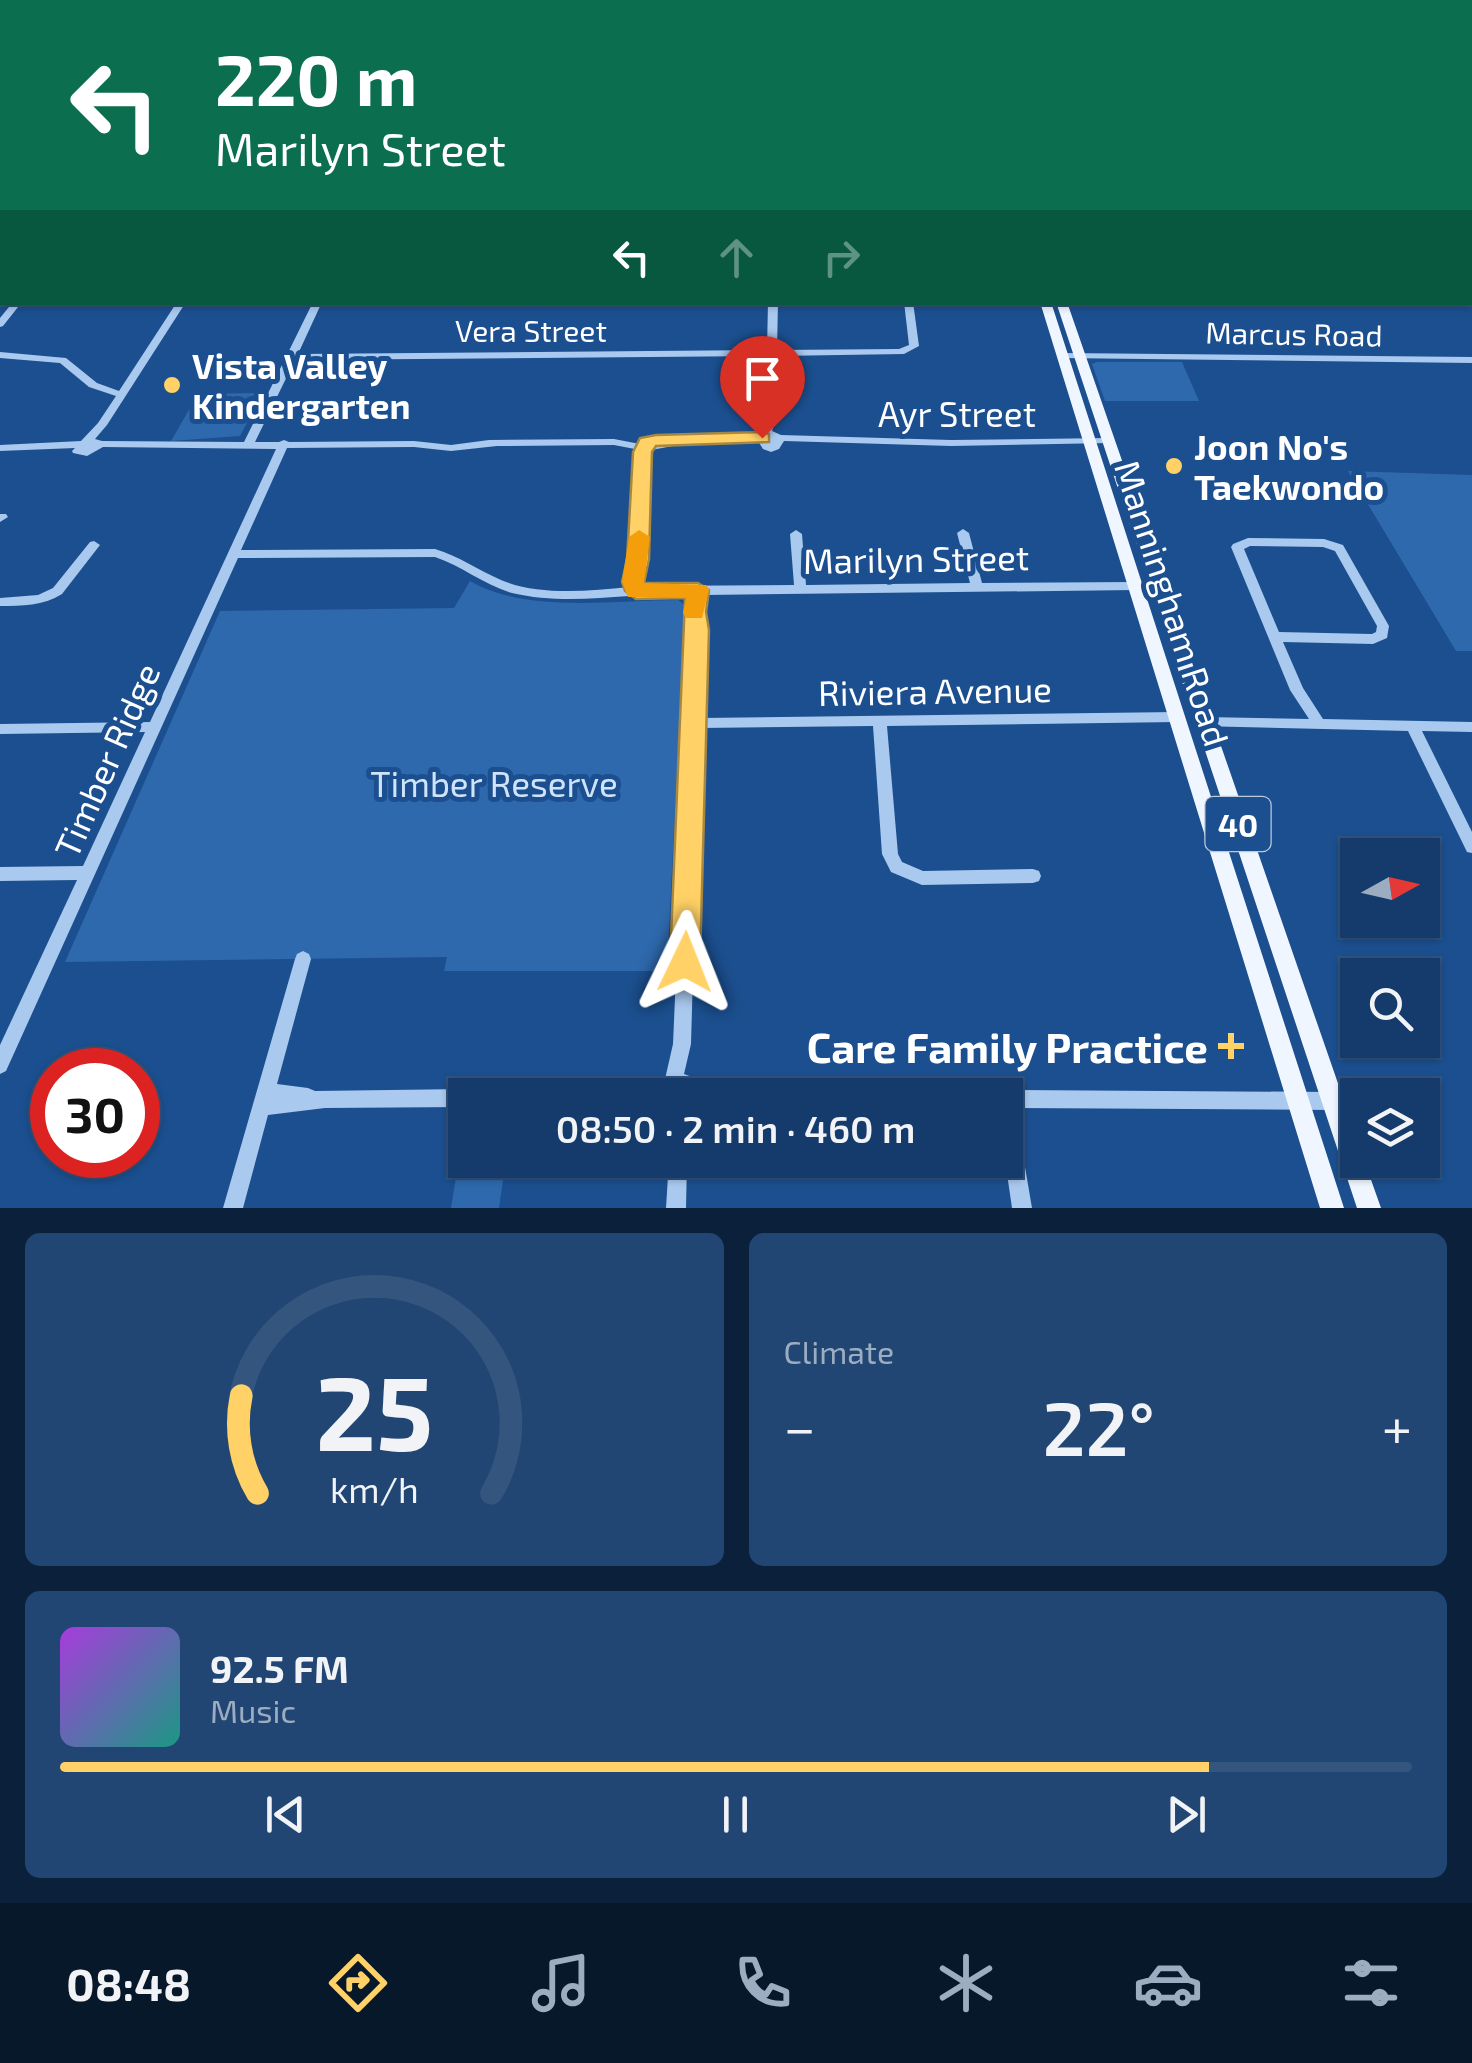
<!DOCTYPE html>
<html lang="en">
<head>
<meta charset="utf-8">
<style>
  :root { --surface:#143b6b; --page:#214673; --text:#f1f3f6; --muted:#9dadc1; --line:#33557e; --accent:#ffd166 }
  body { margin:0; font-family:"Exo 2",sans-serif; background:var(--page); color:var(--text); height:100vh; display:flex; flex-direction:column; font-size:38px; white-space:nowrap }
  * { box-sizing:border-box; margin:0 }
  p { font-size:32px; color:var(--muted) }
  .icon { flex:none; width:55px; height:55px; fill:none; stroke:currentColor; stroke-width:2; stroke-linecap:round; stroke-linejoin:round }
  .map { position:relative; height:1208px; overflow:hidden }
  .side { display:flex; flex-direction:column; gap:25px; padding:25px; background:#0b203b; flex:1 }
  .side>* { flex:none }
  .guide { position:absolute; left:0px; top:0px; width:1472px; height:305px; box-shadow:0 2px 8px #0004,0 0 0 2px var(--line); background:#0b6e4f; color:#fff; overflow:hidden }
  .needle { width:65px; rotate:82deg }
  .buttons { position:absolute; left:1340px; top:838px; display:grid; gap:20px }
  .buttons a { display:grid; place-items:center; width:100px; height:100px; border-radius:0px; background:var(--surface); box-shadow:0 2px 8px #0004,0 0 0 2px var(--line); font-size:50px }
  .speed { position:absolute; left:30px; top:1048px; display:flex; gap:20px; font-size:50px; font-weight:700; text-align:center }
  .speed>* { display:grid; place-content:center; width:130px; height:130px; border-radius:50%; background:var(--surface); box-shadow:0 2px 8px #0004,0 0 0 2px var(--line); line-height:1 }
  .speed .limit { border:15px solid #d22; background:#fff; color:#111 }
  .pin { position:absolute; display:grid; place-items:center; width:85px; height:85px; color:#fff; margin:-102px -42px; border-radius:50% 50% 50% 0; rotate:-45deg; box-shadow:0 0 10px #0007 }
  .pin .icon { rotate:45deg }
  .me { position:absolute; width:110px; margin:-55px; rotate:2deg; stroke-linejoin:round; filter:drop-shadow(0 0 8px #0008) }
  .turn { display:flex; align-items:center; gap:35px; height:210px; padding:0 50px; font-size:45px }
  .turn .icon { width:130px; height:130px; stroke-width:2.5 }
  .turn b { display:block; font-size:70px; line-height:85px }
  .lanes { display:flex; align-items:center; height:95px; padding:0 50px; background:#0003; justify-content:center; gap:50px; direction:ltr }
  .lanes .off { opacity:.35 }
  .big { font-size:75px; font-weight:600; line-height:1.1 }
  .side .widget { flex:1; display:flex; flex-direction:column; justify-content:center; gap:15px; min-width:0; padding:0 35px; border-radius:15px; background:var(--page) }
  .side .dial { align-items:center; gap:0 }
  .dial svg { height:260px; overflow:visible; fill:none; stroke:var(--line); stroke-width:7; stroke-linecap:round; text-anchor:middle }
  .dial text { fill:var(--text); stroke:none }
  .song { display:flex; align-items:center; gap:30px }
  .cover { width:120px; height:120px; border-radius:15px; background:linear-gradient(135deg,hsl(280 70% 55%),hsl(170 70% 35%)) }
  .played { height:10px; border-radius:5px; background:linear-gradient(90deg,var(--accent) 85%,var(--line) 85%) }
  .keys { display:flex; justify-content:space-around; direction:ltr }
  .heat { display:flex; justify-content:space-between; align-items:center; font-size:55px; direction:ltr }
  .side .tiles { flex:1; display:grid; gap:25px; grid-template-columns:1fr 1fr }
  .widget:last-child { grid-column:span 2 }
  .trip { position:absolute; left:448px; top:1078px; width:575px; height:100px; border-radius:0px; background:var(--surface); box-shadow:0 2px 8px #0004,0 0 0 2px var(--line); font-weight:600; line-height:100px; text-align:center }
  .tabs { display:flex; height:160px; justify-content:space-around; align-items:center; background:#08182b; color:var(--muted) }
  .tabs .icon { width:70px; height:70px }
  .tabs .current { color:var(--accent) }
  .tabs b { font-size:45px; color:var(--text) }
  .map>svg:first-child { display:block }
  .green { fill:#2e69ad }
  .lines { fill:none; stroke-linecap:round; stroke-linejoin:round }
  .minor { fill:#a9c9ee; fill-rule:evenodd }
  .major { fill:#f0f6ff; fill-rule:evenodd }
  .highway { fill:#fff; fill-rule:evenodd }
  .route { fill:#ffd166; stroke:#a68842; stroke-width:2.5 }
  .slow { fill:#f59e0b }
  .poi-dot { fill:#ffd166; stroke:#1b4f8f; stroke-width:4 }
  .labels { text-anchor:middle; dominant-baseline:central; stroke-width:10; stroke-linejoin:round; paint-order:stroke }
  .far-street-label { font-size:30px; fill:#fff; stroke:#1b4f8f }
  .shield { fill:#1b4f8f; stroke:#bbcadd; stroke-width:2.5 }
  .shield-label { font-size:32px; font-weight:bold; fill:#fff }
  .poi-label { font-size:35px; font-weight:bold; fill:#fff; stroke:#1b4f8f; text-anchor:start }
  .street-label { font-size:35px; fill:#fff; stroke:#1b4f8f }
  .park-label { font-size:35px; fill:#cfe3fa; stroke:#1b4f8f }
  .near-poi-label { font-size:42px; font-weight:bold; fill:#fff; stroke:#1b4f8f; text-anchor:end }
</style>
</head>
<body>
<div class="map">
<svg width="1472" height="1208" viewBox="0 0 1472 1208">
  <rect width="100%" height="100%" fill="#1b4f8f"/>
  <path class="green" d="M 1097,362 L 1182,362 L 1199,401 L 1105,401 L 1092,364 Z
    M 263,393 L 240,436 L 171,441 L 198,394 Z
    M 1348,471 L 1472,475 L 1472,651 L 1456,651 Z
    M 470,581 C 527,614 614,600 678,600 L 685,605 L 667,971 L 444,971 L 447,957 L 65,962 L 220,611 L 454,608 Z
    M 465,1121 L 465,1160 L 506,1160 L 499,1208 L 451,1208 Z"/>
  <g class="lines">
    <path class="minor" d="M 173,0 L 180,0 L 177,2 L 171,2 Z
      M 342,0 L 362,0 L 365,2 L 339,2 Z
      M 612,0 L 686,0 L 683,2 L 609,2 Z
      M 1030,0 L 1140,0 L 1161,2 L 1033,2 Z
      M 1328,0 L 1334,0 L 1335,2 L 1329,2 Z
      M 1405,0 L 1411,0 L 1413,2 L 1407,2 Z
      M 1470,49 L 1472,50 L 1472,54 L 1470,53 Z
      M 1470,101 L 1472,101 L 1472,109 L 1470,109 Z
      M 0,119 L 2,119 L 2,123 L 0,123 Z
      M 1470,140 L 1472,140 L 1472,144 L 1470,144 Z
      M 1470,156 L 1472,156 L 1472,160 L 1470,160 Z
      M 0,170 L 2,170 L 2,177 L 0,177 Z
      M 0,273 L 2,273 L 2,279 L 0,279 Z
      M 1470,285 L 1472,285 L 1472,291 L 1470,291 Z
      M 13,302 L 22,302 L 3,326 L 0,327 L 0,318 Z
      M 177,302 L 186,302 L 107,425 L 95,439 L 102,441 L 244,442 L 313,302 L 322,302 L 298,354 L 767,350 L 768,302 L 778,302 L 777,350 L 899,349 L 909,345 L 904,302 L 913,302 L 919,346 L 904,354 L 777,356 L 776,419 L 772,431 L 781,435 L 951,440 L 1106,438 L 1111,441 L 1110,443 L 951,446 L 784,441 L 779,449 L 771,452 L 763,449 L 758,441 L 684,444 L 651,450 L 639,582 L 640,586 L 794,585 L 790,534 L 796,530 L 802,534 L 806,585 L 970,583 L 957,533 L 963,529 L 969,533 L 982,583 L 1135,582 L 1141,586 L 1135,590 L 704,595 L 700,612 L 703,630 L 701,718 L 1177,712 L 1182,713 L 1184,717 L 1182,721 L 1177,722 L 887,726 L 898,854 L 902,862 L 923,871 L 1033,869 L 1039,871 L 1041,876 L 1039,881 L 1033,883 L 922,885 L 891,872 L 882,854 L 873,726 L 700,728 L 691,1044 L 684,1074 L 695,1078 L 698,1082 L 727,1089 L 730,1095 L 685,1095 L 681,1091 L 674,1095 L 628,1095 L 631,1089 L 665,1079 L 673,1044 L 691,630 L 688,612 L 691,595 C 670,595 649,594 629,596 C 590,599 550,602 512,593 C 484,585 462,566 435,557 L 238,558 L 6,1071 L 0,1074 L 0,1045 L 77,880 L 0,881 L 0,867 L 83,866 L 145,732 L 0,734 L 0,724 L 150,722 L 276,449 L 103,447 L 87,456 L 73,453 L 72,451 L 75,448 L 0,451 L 0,445 L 81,441 L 98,423 L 116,396 L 89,387 L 60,363 L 0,358 L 0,352 L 66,358 L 97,383 L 119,391 ZM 767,356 L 766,419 L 760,435 L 676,438 L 651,444 L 650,440 L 642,440 L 640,444 L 614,439 L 489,440 L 451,445 L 414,441 L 289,442 L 284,440 L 279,442 L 255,442 L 295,360 ZM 614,445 L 640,450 L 627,582 L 629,587 C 588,591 539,596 501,580 C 478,570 459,556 435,549 L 241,550 L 287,448 L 414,447 L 451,451 L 497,446 Z
      M 1062,353 L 1472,357 L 1472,363 L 1059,358 L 1057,356 Z
      M 0,514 L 6,514 L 8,517 L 0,522 Z
      M 1248,538 L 1324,539 L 1343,545 L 1389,626 L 1387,638 L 1373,644 L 1283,642 L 1303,688 L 1323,719 L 1472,722 L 1472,732 L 1422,731 L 1472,832 L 1472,853 L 1467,852 L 1408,731 L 1198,726 L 1196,722 L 1198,718 L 1203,717 L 1309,719 L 1290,690 L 1231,547 L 1233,544 ZM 1250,546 L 1323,547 L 1335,551 L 1377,626 L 1376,632 L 1372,634 L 1279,632 L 1244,549 Z
      M 94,541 L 100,545 L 62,594 C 43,606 22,606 0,606 L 0,598 L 38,595 L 53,588 L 90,542 Z
      M 303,951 L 309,954 L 311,959 L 277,1084 L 308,1088 L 315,1091 L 465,1089 L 471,1092 L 473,1095 L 465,1095 L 465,1107 L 325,1108 L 268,1115 L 243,1208 L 223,1208 L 295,959 L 297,954 Z
      M 1005,1090 L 1333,1092 L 1339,1095 L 1342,1101 L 1339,1107 L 1333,1110 L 1015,1108 L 1032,1208 L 1012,1208 L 1005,1160 L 1005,1095 L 998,1095 Z
      M 669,1160 L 687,1160 L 686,1208 L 666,1208 Z"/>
    <path class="major" d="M 680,0 L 699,0 L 699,1 L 689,2 Z
      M 1238,0 L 1244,0 L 1245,2 L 1239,2 Z
      M 1250,0 L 1256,0 L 1257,2 L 1251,2 Z
      M 1470,209 L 1472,210 L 1472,216 L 1470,215 Z
      M 1040,302 L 1051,302 L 1344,1208 L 1320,1208 Z
      M 1056,302 L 1067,302 L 1358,1141 L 1358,1160 L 1364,1160 L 1381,1208 L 1357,1208 Z"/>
    <path class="highway" d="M 100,0 L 109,0 L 107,2 L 99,2 Z
      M 143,0 L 152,0 L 150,2 L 142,2 Z
      M 2,67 L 2,73 L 0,74 L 0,68 Z
      M 2,90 L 2,97 L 0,98 L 0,91 Z"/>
  </g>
  <path class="route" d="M 762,432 L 769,434 L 769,442 L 656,446 L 652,452 L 649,559 L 644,583 L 698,583 L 709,590 L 706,612 L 709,630 L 700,962 L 696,972 L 685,976 L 674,972 L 670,962 L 685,598 L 636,599 L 625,591 L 622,582 L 627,559 L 633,452 L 640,438 L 656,435 Z"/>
  <path class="slow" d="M 639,530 L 650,537 L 644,583 L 706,585 L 709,590 L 702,618 L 686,618 L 683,613 L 686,598 L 628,597 L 622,582 L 629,537 Z"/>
  <g class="poi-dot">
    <circle cx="172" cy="385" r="10"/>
    <circle cx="1174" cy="466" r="10"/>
    <path d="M1226 1031h10v10h10v10h-10v10h-10v-10h-10v-10h10z"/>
  </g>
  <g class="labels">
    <g class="far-street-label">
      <text x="531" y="330">Vera Street</text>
      <text transform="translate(1294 333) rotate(1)">Marcus Road</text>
    </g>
    <rect class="shield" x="1205.5" y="797" width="65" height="54" rx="8"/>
    <g class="shield-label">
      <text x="1238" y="824">40</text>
    </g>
    <g class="poi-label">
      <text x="192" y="365">Vista Valley<tspan x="192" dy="40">Kindergarten</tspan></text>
      <text x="1194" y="446">Joon No's<tspan x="1194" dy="40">Taekwondo</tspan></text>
    </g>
    <g class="street-label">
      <text x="957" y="413">Ayr Street</text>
      <text transform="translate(916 558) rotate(-1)">Marilyn Street</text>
      <text transform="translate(1173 603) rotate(72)">Manningham Road</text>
      <text transform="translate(935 690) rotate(-1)">Riviera Avenue</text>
      <text transform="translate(106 760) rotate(-66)">Timber Ridge</text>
    </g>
    <g class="park-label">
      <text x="494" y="783">Timber Reserve</text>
    </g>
    <g class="near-poi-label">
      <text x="1208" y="1046">Care Family Practice</text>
    </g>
  </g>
</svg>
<div class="buttons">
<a><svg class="needle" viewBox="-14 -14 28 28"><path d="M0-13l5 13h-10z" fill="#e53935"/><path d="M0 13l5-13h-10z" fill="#9dadc1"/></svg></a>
<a><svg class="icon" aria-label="search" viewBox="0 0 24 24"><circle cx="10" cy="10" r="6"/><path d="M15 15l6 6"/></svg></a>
<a><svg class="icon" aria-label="layers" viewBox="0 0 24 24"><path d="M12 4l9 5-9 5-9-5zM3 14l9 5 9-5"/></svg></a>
</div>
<div class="speed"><div class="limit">30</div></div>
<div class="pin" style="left:762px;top:438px;background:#d93025"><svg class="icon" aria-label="arrive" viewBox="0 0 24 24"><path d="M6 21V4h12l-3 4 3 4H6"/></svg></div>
<svg class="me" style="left:685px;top:962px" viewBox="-20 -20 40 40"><path d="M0-17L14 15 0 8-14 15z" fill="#ffd166" stroke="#fff" stroke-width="4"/></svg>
<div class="trip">08:50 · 2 min · 460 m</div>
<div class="guide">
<div class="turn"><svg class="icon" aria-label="left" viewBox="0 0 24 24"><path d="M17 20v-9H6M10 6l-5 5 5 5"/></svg><div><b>220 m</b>Marilyn Street</div></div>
<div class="lanes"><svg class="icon" aria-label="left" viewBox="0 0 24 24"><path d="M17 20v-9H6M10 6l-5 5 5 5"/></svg><svg class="icon off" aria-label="ahead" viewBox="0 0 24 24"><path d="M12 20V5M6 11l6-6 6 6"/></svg><svg class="icon off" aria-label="right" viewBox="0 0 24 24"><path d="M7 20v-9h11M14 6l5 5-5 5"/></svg></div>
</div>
</div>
<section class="side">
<div class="tiles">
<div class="widget dial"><svg viewBox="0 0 100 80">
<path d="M14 69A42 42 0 1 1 86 69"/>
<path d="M14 69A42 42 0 0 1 9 39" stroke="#ffd166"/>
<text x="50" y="56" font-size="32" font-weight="700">25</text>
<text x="50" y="72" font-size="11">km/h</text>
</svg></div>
<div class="widget"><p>Climate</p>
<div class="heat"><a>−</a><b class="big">22°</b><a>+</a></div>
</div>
<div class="widget">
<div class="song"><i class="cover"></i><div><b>92.5 FM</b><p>Music</p></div></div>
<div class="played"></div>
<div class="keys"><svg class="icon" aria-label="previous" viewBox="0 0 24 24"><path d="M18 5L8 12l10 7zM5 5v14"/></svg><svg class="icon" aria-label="pause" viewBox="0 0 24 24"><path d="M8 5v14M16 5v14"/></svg><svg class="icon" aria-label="next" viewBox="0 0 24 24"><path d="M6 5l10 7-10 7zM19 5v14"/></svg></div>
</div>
</div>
</section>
<nav class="tabs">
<b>08:48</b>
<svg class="icon current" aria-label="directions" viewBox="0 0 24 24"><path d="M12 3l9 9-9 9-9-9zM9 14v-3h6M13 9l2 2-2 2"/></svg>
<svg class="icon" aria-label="music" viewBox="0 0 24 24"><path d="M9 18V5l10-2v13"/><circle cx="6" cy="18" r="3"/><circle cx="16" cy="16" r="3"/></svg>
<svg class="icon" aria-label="phone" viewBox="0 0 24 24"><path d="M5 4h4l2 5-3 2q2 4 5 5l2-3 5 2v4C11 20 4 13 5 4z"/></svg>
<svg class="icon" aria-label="climate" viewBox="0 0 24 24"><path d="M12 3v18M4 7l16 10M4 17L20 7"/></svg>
<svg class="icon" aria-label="car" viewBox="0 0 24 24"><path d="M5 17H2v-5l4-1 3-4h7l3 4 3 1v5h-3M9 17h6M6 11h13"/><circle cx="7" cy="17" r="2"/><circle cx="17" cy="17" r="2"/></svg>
<svg class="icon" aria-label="filters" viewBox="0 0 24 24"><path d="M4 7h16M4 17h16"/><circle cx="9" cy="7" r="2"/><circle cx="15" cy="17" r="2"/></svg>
</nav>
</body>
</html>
